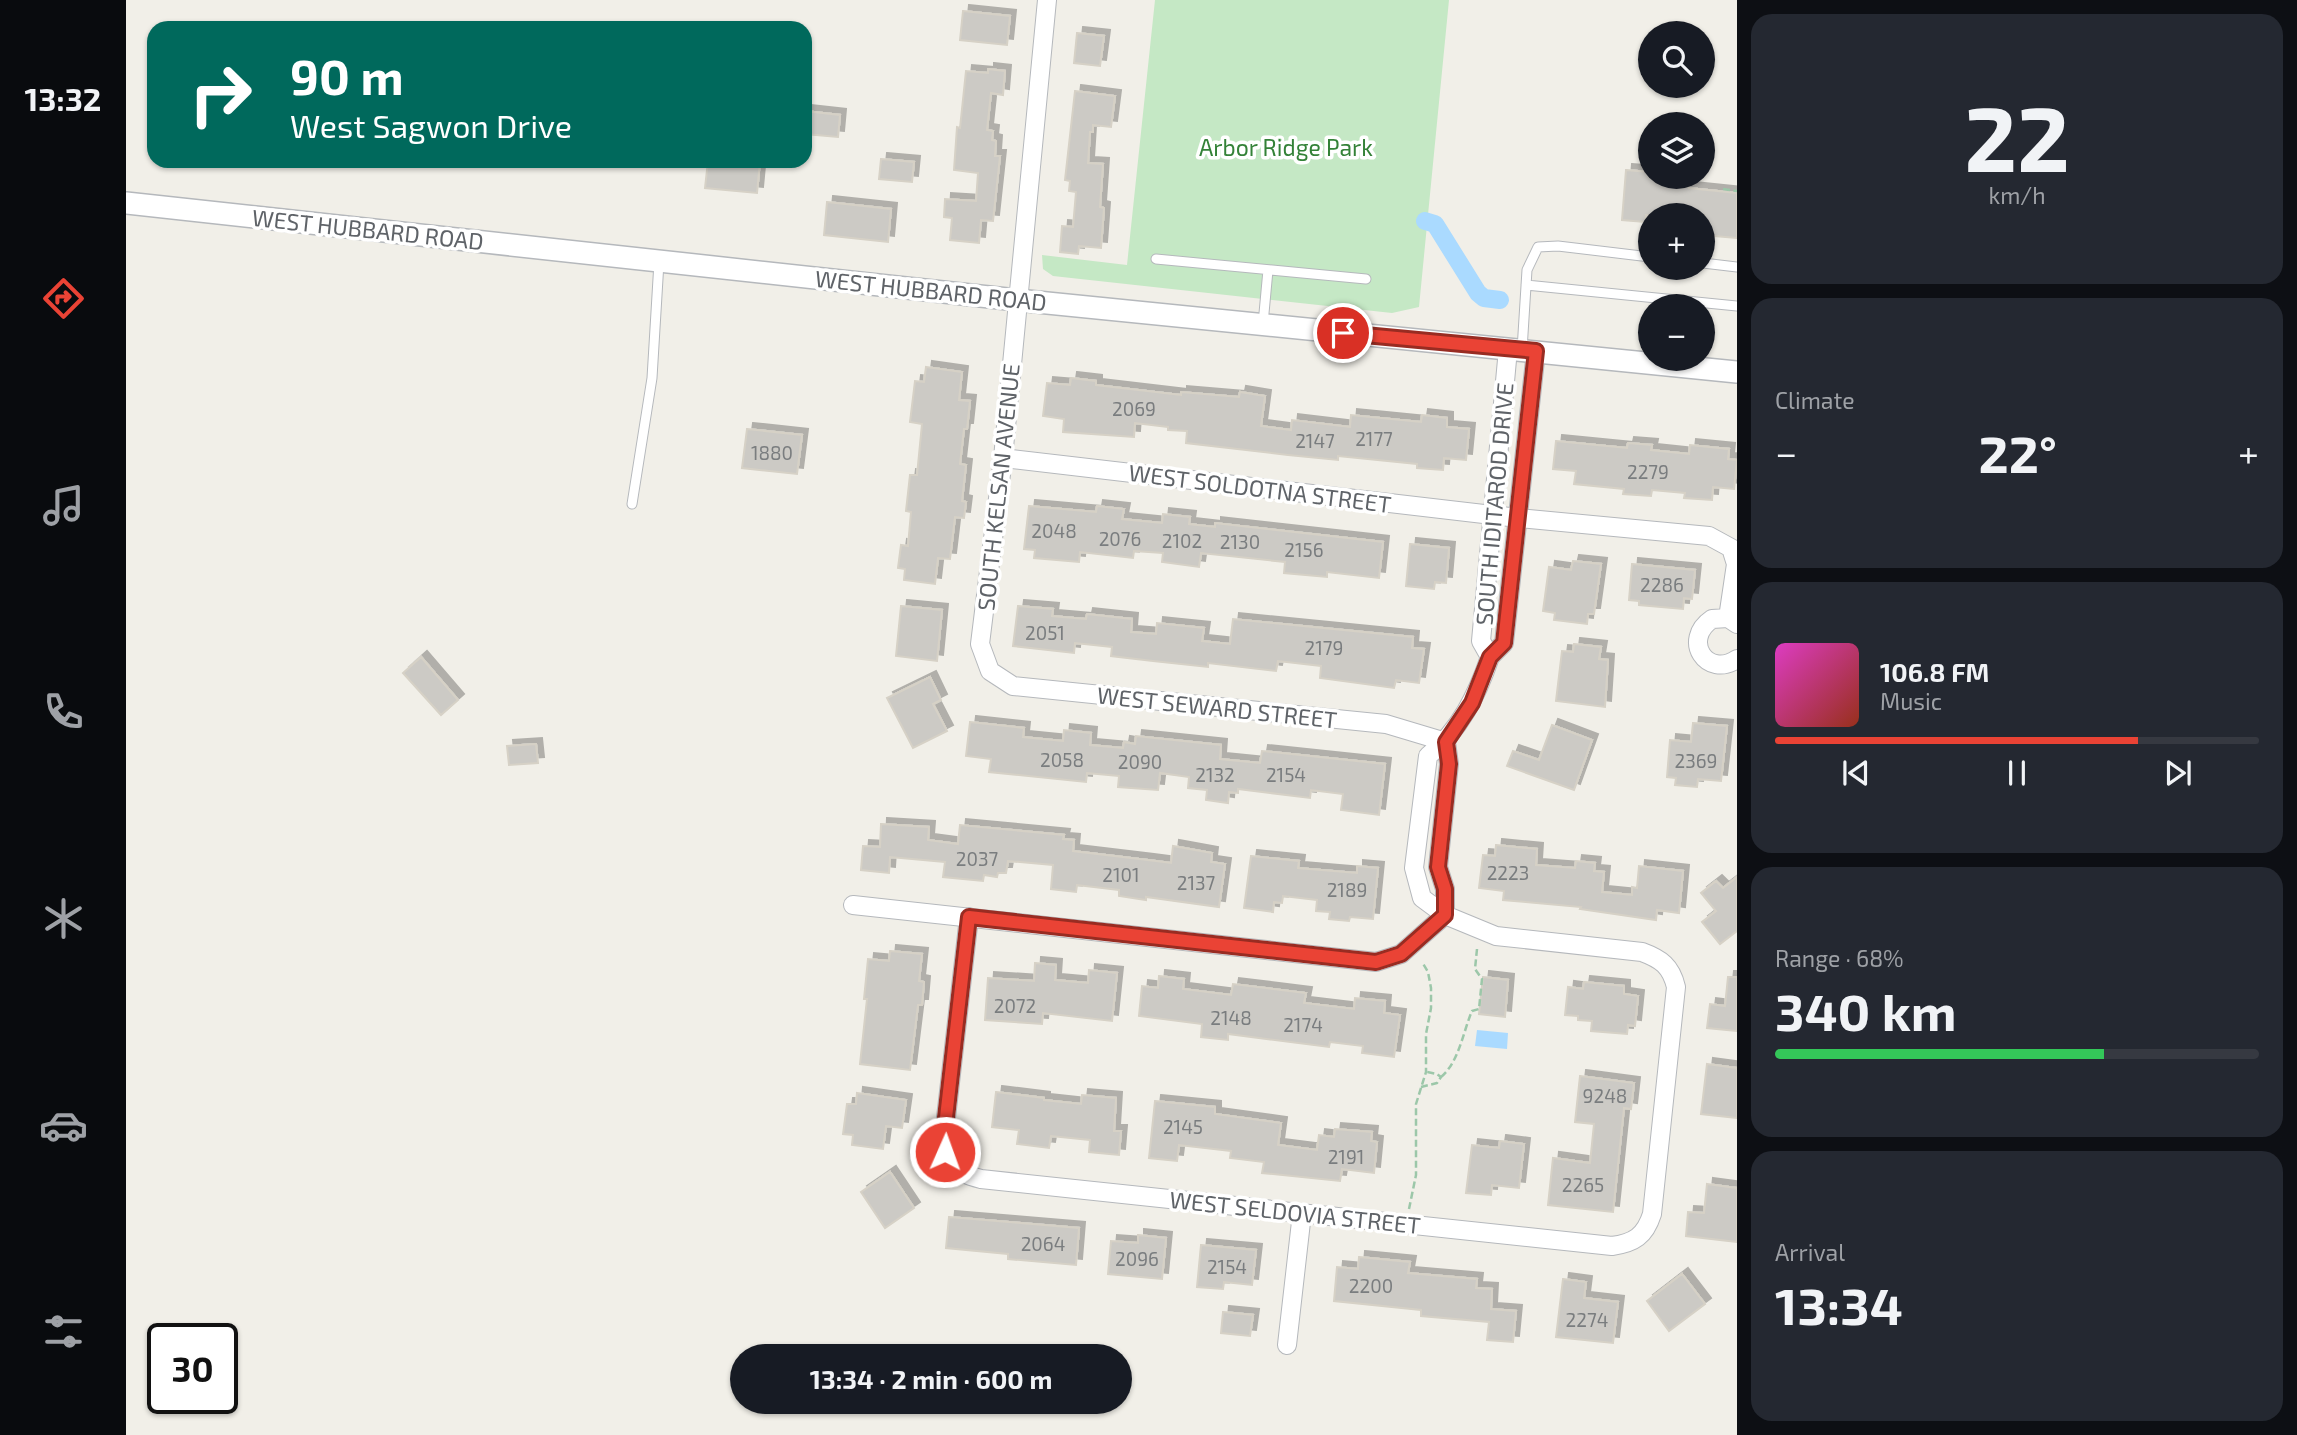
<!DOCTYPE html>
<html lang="en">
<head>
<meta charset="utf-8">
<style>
  :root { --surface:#171b24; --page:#242831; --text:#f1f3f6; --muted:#9ea1a6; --line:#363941; --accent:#ea4335 }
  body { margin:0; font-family:"Exo 2",sans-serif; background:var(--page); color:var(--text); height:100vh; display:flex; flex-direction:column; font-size:26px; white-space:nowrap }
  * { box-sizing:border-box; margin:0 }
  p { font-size:23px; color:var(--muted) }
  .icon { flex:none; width:38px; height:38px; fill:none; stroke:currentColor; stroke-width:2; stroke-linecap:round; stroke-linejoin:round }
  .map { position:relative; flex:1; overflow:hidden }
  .side { display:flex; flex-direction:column; gap:14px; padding:14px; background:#0d0f14; width:560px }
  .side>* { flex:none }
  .banner { position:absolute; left:21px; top:21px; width:665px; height:147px; border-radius:21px; box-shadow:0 2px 5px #0004; background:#00695c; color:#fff; overflow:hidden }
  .buttons { position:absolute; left:1512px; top:21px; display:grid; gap:14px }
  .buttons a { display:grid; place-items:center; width:77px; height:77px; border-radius:50%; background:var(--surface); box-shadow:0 2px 5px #0004; font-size:35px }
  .speed { position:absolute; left:21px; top:1323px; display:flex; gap:14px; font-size:35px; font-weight:700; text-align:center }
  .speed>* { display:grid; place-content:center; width:91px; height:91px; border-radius:50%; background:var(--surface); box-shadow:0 2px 5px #0004; line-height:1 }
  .speed .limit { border:4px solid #111; border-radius:10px; background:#fff; color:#111 }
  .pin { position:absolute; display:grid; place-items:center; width:60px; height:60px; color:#fff; margin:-30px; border:4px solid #fff; border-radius:50%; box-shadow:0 2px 7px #0007 }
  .me { position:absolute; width:77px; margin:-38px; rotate:2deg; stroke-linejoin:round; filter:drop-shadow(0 0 5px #0008) }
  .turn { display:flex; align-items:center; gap:24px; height:147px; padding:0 28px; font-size:32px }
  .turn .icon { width:91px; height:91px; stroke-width:2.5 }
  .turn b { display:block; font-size:49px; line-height:60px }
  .big { font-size:52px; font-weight:700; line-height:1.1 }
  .side .tile { flex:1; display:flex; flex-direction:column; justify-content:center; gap:10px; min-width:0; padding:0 24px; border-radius:21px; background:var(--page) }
  .side .dial { align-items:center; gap:0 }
  .dial b { font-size:91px; line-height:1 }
  .song { display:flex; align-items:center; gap:21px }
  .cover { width:84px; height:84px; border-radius:10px; background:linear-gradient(135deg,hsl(310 70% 55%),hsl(10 70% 35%)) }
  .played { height:7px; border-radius:4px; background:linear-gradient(90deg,var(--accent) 75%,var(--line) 75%) }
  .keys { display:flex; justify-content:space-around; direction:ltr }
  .heat { display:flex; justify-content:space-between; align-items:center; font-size:38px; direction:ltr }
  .charge { height:10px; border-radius:5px; background:linear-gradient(90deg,#34c759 68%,var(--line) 0) }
  .trip { position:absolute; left:604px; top:1344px; width:402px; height:70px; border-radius:35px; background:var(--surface); box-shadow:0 2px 5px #0004; font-weight:700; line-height:70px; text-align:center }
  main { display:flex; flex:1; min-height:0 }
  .tabs { display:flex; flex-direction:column; width:126px; justify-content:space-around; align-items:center; background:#090b0e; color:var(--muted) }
  .tabs .icon { width:49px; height:49px }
  .tabs .active { color:var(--accent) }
  .tabs b { font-size:32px; color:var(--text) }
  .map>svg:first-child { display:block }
  .green { fill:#c5e8c5 }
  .water { fill:#aadaff }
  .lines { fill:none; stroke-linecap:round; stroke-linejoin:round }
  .canal { stroke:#aadaff; stroke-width:18 }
  .building { fill:#cccac5; stroke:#d6d1c6; stroke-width:2; filter:url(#shadow) }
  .service-casing { stroke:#b5b8bc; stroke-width:11 }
  .minor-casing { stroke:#b5b8bc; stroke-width:20 }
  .tertiary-casing { stroke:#b5b8bc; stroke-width:24 }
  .path { stroke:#9cc7a9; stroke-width:2.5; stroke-dasharray:7 3.5; stroke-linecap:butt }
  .service { stroke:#fff; stroke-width:9 }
  .minor { stroke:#fff; stroke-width:18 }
  .tertiary { stroke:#fff; stroke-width:21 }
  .route-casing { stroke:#982c22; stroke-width:18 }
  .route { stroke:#ea4335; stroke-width:12 }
  .labels { text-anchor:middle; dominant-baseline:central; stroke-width:7; stroke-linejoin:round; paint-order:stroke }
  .number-label { font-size:19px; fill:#7a7d7f }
  .park-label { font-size:23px; fill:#348238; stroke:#fff }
  .street-label { font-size:23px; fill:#5f6368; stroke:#fff }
</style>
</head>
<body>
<main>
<nav class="tabs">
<b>13:32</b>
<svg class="icon active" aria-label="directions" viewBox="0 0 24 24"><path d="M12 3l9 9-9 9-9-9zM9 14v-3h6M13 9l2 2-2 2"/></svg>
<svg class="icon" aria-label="music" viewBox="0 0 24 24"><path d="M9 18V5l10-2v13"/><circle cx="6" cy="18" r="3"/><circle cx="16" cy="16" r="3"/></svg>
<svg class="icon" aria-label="phone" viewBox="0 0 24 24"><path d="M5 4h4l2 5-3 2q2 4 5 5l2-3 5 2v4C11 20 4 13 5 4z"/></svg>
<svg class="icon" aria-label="climate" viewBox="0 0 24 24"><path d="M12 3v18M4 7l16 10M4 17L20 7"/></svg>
<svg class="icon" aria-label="car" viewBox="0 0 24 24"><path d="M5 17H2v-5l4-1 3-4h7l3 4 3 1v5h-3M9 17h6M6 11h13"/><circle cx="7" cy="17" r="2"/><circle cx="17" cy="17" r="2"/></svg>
<svg class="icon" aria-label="filters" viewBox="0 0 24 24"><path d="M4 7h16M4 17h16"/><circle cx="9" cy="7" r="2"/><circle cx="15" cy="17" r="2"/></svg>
</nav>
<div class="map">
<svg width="1611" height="1435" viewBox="0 0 1611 1435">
  <defs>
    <filter id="shadow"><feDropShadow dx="6" dy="-6" stdDeviation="0" flood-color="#0004"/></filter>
  </defs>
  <rect width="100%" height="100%" fill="#f1efe8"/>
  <path class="green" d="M 1029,0 L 1323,0 L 1293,307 L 1266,313 L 927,276 L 917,269 L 916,255 L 1001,265 Z"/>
  <path class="water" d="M 1351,1030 L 1382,1033 L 1381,1049 L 1349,1046 Z"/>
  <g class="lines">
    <path class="canal" d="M 1299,221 L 1309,224 L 1352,293 L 1358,298 L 1374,300"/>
  </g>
  <path class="building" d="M 837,11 L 884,16 L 881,45 L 834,40 Z
    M 951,33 L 978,36 L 974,66 L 948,63 Z
    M 862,69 L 879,71 L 877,95 L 865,93 L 861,130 L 867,131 L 866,140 L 870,141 L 869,156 L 874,156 L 867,221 L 855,220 L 853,243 L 824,240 L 826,218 L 818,217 L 819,199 L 850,201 L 852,173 L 828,170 L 831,127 L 834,128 L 840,71 L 862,73 Z
    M 949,91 L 989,96 L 985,127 L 967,125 L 967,132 L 964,132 L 962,163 L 977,164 L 974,207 L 978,208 L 975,248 L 953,246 L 952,254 L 934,252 L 936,226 L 947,227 L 950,192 L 943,191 L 944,181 L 939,180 Z
    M 679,111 L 714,115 L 712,137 L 679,134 Z
    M 755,159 L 788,162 L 786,182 L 753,179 Z
    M 582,161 L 634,161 L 631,193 L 579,188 Z
    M 1500,170 L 1523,172 L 1523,177 L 1564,177 L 1563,188 L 1611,193 L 1611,238 L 1577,235 L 1578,215 L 1520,215 L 1519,222 L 1496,220 Z
    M 701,202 L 765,209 L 762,242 L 698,235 Z
    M 800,367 L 836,372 L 833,400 L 844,401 L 841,429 L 838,429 L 834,464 L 840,465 L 836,501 L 840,502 L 838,518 L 829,517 L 824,559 L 812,558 L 809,584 L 778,580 L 779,569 L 772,568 L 775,545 L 782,546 L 785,512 L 780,511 L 784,475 L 791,475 L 796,424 L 784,422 L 789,381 L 798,382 Z
    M 945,378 L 970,381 L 970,385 L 1055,395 L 1055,392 L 1113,397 L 1114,392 L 1139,396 L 1135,426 L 1165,430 L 1166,420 L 1224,427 L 1225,415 L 1295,422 L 1296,415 L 1321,418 L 1321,427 L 1343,429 L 1340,460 L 1318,458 L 1317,470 L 1291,468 L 1291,464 L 1212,456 L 1212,460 L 1162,455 L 1060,443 L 1061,431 L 1042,430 L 1042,427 L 1009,423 L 1008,437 L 937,432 L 938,419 L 917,416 L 921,383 L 944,385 Z
    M 621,429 L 676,435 L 671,474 L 616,468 Z
    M 1430,441 L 1501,448 L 1502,443 L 1526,445 L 1525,450 L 1563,454 L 1564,445 L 1603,449 L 1602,459 L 1611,460 L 1608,489 L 1587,487 L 1586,500 L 1558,498 L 1559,493 L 1526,490 L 1525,496 L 1497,494 L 1498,489 L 1448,484 L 1450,471 L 1427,469 Z
    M 903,506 L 970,512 L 971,506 L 998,509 L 996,519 L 1036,523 L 1037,514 L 1064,517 L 1063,524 L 1089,527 L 1089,523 L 1257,542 L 1253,578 L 1201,572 L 1201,577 L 1158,573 L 1159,562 L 1075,553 L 1073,567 L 1036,562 L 1037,553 L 1008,551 L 1007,558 L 954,552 L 953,562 L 908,558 L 909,550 L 898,549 Z
    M 1284,544 L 1323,548 L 1320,583 L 1309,582 L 1308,589 L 1280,586 Z
    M 1447,561 L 1475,564 L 1468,614 L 1462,614 L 1461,624 L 1428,620 L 1429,613 L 1417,611 L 1423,567 L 1445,570 Z
    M 1506,564 L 1569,570 L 1566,599 L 1558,598 L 1557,609 L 1513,605 L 1513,601 L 1503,600 Z
    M 775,606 L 816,610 L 811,661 L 770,656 Z
    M 892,606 L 927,609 L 926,616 L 960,619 L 961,614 L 1006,619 L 1005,632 L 1030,634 L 1031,623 L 1078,628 L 1076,641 L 1104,644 L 1107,619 L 1287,637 L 1286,648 L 1298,649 L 1293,683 L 1270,680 L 1268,688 L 1194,678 L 1195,666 L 1152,661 L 1150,671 L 1082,663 L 1082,667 L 1027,661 L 985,656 L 986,647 L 949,643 L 948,653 L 887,646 Z
    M 1448,644 L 1475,647 L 1473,659 L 1482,660 L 1479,707 L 1430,701 L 1436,651 L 1447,652 Z
    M 295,657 L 332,700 L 315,715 L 277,673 Z
    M 804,677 L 815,700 L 807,704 L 821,731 L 787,748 L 761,698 Z
    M 844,722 L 898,728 L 897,737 L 937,741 L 938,730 L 965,733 L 964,745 L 997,748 L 998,742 L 1009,744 L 1010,736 L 1095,745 L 1094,759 L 1134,763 L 1136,751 L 1259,764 L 1253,815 L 1215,810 L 1217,794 L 1185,790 L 1184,798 L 1112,789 L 1112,793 L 1103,792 L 1102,803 L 1080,800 L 1081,790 L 1062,788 L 1063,777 L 1034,773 L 1032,790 L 992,787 L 993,776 L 961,773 L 960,782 L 863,772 L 865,759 L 840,756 Z
    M 1567,723 L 1601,726 L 1595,781 L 1572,779 L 1571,787 L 1549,785 L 1550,778 L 1541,777 L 1544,740 L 1565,742 Z
    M 1426,725 L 1466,740 L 1448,790 L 1381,766 L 1387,751 L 1413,760 Z
    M 410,744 L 412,763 L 383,765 L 381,746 Z
    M 755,824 L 803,827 L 802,840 L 832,844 L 834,825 L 938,835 L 937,839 L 948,840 L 947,851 L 1022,860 L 1045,863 L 1047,846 L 1086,853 L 1085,862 L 1099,864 L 1093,907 L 1020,897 L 1020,900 L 993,896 L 993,890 L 951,885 L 950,892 L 925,889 L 927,865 L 882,861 L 880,873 L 872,873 L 871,877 L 858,875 L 857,881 L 817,877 L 819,862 L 764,857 L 763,873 L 735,870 L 737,846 L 754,847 Z
    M 1370,845 L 1411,849 L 1410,865 L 1449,868 L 1450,861 L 1469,863 L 1468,871 L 1478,872 L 1476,892 L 1506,895 L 1506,887 L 1511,888 L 1513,866 L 1557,871 L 1553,913 L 1531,910 L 1530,920 L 1454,909 L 1455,907 L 1377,900 L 1378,891 L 1353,888 L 1357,855 L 1369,856 Z
    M 1125,856 L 1173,861 L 1172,868 L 1231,873 L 1231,866 L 1252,868 L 1247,919 L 1224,917 L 1223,921 L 1203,919 L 1204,912 L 1190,911 L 1191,900 L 1157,896 L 1156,903 L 1148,902 L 1147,912 L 1118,908 Z
    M 1611,877 L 1611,931 L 1594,944 L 1576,922 L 1590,911 L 1575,893 L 1590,881 L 1597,888 Z
    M 764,951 L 796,954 L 793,981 L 798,982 L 796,1005 L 792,1005 L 784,1070 L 734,1064 L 741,999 L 738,999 L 742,959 L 763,961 Z
    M 909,963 L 930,965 L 929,980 L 962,983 L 963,970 L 991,973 L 986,1021 L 917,1013 L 916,1024 L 859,1020 L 862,978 L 908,981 Z
    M 1033,976 L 1058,979 L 1057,989 L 1105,995 L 1107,984 L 1180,993 L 1178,1003 L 1228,1009 L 1229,998 L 1259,1001 L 1258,1013 L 1274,1015 L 1268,1057 L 1236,1053 L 1237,1046 L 1204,1042 L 1203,1047 L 1102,1034 L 1102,1040 L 1075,1037 L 1076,1024 L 1013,1016 L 1016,986 L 1032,988 Z
    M 1357,977 L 1382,980 L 1379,1017 L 1353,1014 Z
    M 1602,977 L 1611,977 L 1611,1031 L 1581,1028 L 1584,1004 L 1599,1006 Z
    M 1458,982 L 1498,986 L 1498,994 L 1512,996 L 1509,1026 L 1502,1025 L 1501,1034 L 1465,1031 L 1466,1021 L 1452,1020 L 1452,1016 L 1439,1015 L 1442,987 L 1457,989 Z
    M 1581,1064 L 1611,1068 L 1611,1118 L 1575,1114 Z
    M 1454,1076 L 1508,1083 L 1505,1109 L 1498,1108 L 1487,1212 L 1422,1205 L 1427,1158 L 1464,1163 L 1468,1124 L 1449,1122 Z
    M 870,1092 L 918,1098 L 918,1100 L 955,1104 L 956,1095 L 990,1098 L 988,1131 L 995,1131 L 993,1155 L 963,1152 L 964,1140 L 925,1136 L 923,1148 L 891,1144 L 893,1130 L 866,1127 Z
    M 731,1093 L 780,1100 L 776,1128 L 760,1126 L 757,1149 L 726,1145 L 727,1135 L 717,1134 L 721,1104 L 730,1104 Z
    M 1029,1101 L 1089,1107 L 1089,1114 L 1155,1123 L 1152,1145 L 1191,1150 L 1193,1135 L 1208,1137 L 1209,1129 L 1246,1132 L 1245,1141 L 1251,1142 L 1248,1173 L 1216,1169 L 1214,1181 L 1136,1173 L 1138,1162 L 1104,1158 L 1105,1151 L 1053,1145 L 1051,1161 L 1023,1158 Z
    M 1374,1141 L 1398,1144 L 1393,1188 L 1366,1185 L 1365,1195 L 1340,1193 L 1346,1145 L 1373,1148 Z
    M 764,1172 L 788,1208 L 759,1228 L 735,1192 Z
    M 1581,1184 L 1611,1188 L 1611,1242 L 1560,1236 L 1562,1212 L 1578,1213 Z
    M 823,1217 L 953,1228 L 950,1265 L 882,1259 L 882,1254 L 820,1248 Z
    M 1012,1235 L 1040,1238 L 1036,1279 L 982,1274 L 985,1241 L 1012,1243 Z
    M 1075,1245 L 1130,1250 L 1126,1285 L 1098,1282 L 1097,1289 L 1071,1287 Z
    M 1233,1257 L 1284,1262 L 1282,1273 L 1351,1279 L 1350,1288 L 1366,1289 L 1365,1309 L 1390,1311 L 1387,1342 L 1361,1340 L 1363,1322 L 1295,1316 L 1295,1310 L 1208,1301 L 1211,1267 L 1232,1269 Z
    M 1556,1274 L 1579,1304 L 1543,1331 L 1521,1301 Z
    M 1437,1279 L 1460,1282 L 1458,1298 L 1492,1302 L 1487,1343 L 1430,1337 Z
    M 1097,1312 L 1127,1315 L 1124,1336 L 1095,1333 Z"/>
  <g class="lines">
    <g class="service-casing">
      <path id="service" d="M 1030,259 L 1240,279
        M 1577,263 L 1611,267
        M 1400,285 L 1611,306
        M 1137,324 L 1142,270
        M 1396,350 L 1401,270 L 1412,247 L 1432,246 L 1524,257
        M 506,504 L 526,378 L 533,262"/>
    </g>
    <g class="minor-casing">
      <path id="minor" d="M 921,0 L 877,458 L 854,644 L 864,671 L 887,686 L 1260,724 L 1320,742
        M 1382,349 L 1355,641 L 1364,657 L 1378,643 L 1410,351
        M 877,458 L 1392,518 L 1583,536 L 1605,548 L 1610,564 L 1602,618
        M 1611,624 L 1602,618 L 1586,619 C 1555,640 1581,679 1611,659
        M 1320,742 L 1323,764 L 1312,867 L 1319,889 L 1319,915 L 1296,898 L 1288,868 L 1302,756 C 1334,730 1351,695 1364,657
        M 727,905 L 1250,962 L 1275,954 L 1319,915 L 1370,936 L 1516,952 C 1535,959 1545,966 1550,987 L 1526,1214 C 1519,1236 1508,1243 1486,1246 L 855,1179 C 827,1172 820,1164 818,1135 L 843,917
        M 1161,1345 L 1176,1213"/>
    </g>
    <g class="tertiary-casing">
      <path id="tertiary" d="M 0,203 L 891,300 L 1611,372"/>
    </g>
    <path class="path" d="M 1597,189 L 1611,191
      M 1315,1077 C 1333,1062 1337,1032 1346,1011 L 1353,1009 L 1356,979 L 1349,969 L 1351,949
      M 1295,1087 L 1311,1083 L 1315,1077 L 1311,1074 L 1301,1072
      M 1283,1209 L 1290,1175 L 1290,1104 L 1300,1072 L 1300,1034 L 1305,1008 L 1305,988 L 1302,972 L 1296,962"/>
    <use href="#service" class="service"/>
    <use href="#minor" class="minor"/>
    <use href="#tertiary" class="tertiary"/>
  </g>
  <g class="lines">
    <g class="route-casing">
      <path id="route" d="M 819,1152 L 818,1135 L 843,917 L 1250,962 L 1275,954 L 1319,915 L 1319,889 L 1312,867 L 1323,764 L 1320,742 L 1346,703 L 1364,657 L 1378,643 L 1410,351 L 1217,333"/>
    </g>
    <use href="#route" class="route"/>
  </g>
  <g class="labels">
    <g class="number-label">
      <text x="1008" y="408">2069</text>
      <text x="1248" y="438">2177</text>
      <text x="1189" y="440">2147</text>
      <text x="646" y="452">1880</text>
      <text x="1522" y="471">2279</text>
      <text x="928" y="530">2048</text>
      <text x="994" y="538">2076</text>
      <text x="1056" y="540">2102</text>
      <text x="1114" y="541">2130</text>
      <text x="1178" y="549">2156</text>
      <text x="1536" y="584">2286</text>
      <text x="919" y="632">2051</text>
      <text x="1198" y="647">2179</text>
      <text x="936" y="759">2058</text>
      <text x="1570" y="760">2369</text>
      <text x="1014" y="761">2090</text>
      <text x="1089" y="774">2132</text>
      <text x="1160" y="774">2154</text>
      <text x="851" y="858">2037</text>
      <text x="1382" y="872">2223</text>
      <text x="995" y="874">2101</text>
      <text x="1070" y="882">2137</text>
      <text x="1221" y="889">2189</text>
      <text x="889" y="1005">2072</text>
      <text x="1105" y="1017">2148</text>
      <text x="1177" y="1024">2174</text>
      <text x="1479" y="1095">9248</text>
      <text x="1057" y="1126">2145</text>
      <text x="1220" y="1156">2191</text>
      <text x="1457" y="1184">2265</text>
      <text x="917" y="1243">2064</text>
      <text x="1011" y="1258">2096</text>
      <text x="1101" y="1266">2154</text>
      <text x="1245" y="1285">2200</text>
      <text x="1461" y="1319">2274</text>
    </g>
    <g class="park-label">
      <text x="1160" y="147">Arbor Ridge Park</text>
    </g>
    <g class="street-label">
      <text transform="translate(242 229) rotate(6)">WEST HUBBARD ROAD</text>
      <text transform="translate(805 290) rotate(6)">WEST HUBBARD ROAD</text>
      <text transform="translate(872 487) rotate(-84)">SOUTH KELSAN AVENUE</text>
      <text transform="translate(1134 488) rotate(7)">WEST SOLDOTNA STREET</text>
      <text transform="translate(1368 504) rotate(-85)">SOUTH IDITAROD DRIVE</text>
      <text transform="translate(1091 707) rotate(6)">WEST SEWARD STREET</text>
      <text transform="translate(1169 1212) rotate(6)">WEST SELDOVIA STREET</text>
    </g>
  </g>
</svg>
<div class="buttons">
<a><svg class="icon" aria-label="search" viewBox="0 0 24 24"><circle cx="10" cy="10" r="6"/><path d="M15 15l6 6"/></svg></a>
<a><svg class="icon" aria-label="layers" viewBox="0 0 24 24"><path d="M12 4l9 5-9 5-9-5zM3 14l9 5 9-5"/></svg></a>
<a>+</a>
<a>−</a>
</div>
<div class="speed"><div class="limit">30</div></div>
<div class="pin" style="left:1217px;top:333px;background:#d93025"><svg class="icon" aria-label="arrive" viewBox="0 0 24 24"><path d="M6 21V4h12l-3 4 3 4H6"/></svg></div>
<svg class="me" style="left:819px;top:1152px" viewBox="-20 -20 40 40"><circle r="17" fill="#ea4335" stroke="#fff" stroke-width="3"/><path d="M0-11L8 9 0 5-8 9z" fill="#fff"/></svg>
<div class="trip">13:34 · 2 min · 600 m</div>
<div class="banner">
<div class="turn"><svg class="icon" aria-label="right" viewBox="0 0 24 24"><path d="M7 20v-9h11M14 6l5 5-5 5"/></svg><div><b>90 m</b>West Sagwon Drive</div></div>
</div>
</div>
<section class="side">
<div class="tile dial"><b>22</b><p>km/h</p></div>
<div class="tile"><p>Climate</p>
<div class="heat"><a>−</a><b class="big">22°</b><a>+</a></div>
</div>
<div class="tile">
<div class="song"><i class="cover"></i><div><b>106.8 FM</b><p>Music</p></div></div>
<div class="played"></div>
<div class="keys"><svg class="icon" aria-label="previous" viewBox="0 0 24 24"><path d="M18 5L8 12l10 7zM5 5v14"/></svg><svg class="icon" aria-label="pause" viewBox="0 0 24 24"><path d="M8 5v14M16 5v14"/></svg><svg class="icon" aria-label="next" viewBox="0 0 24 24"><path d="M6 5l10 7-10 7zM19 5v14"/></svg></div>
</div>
<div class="tile"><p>Range · 68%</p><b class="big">340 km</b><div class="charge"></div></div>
<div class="tile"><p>Arrival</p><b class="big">13:34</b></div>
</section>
</main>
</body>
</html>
